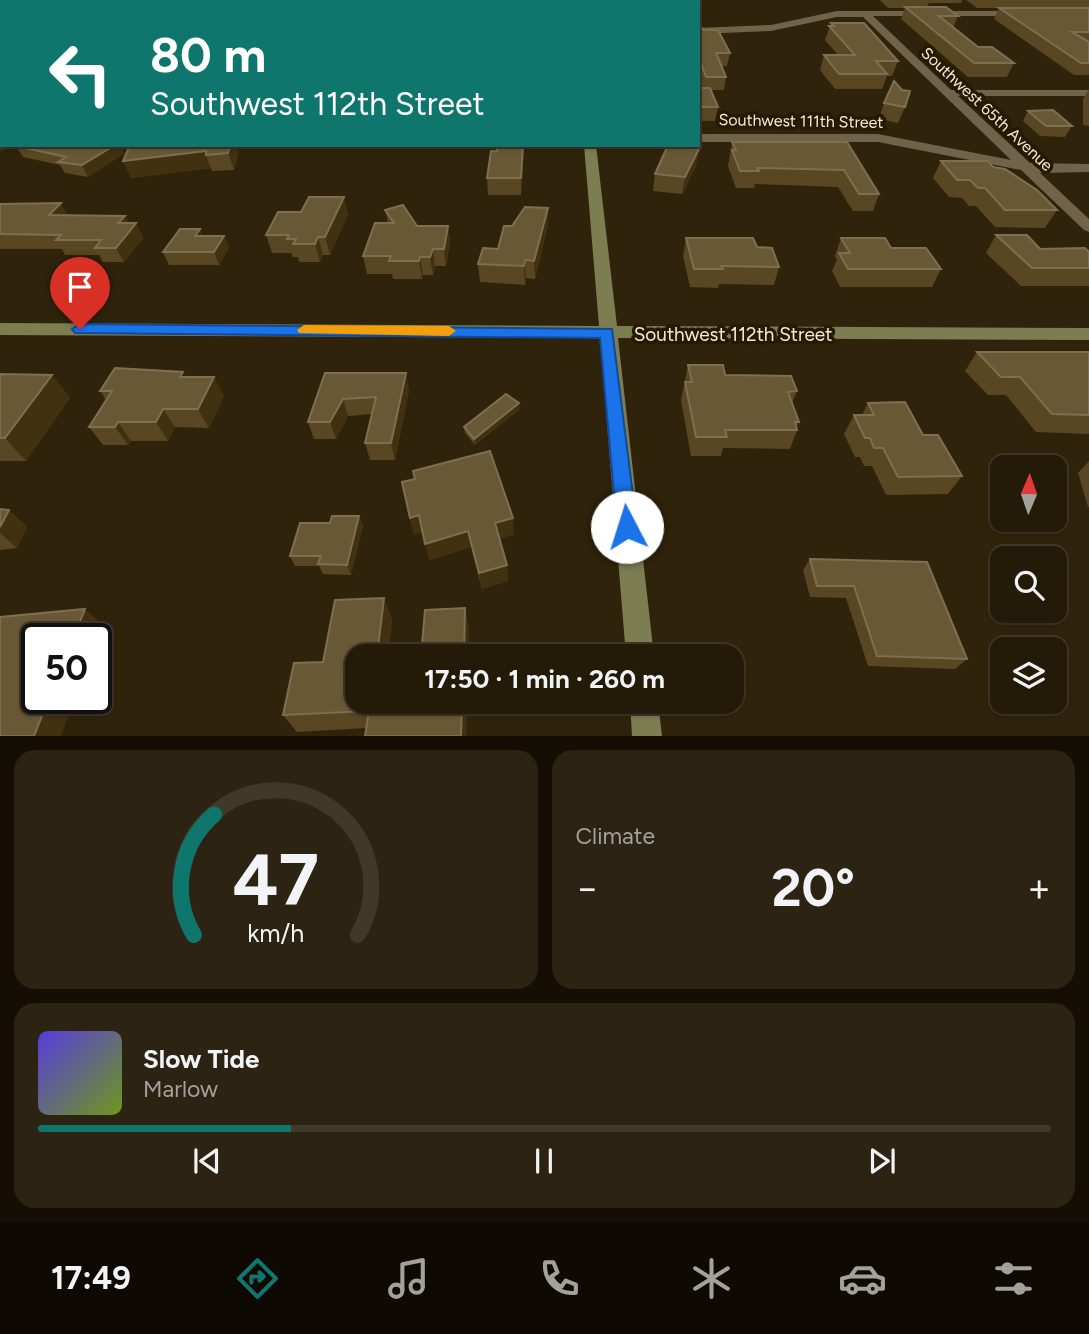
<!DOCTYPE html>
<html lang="en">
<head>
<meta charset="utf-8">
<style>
  :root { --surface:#241a08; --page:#2c2312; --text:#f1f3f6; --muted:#a3a19c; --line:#413829; --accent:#0f766e }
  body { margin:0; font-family:Figtree,sans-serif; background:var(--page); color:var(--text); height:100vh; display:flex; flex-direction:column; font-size:26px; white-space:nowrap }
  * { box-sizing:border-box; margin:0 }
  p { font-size:23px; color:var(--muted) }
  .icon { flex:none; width:38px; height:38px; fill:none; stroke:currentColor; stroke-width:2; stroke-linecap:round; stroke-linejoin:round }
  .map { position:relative; height:736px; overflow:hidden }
  .drawer { display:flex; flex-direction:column; gap:14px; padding:14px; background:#140e04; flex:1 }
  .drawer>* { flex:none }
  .banner { position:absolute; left:0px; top:0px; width:700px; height:147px; box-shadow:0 2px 5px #0004,0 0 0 2px var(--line); background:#0f766e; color:#fff; overflow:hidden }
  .needle { width:46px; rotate:2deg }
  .controls { position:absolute; left:990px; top:455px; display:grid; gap:14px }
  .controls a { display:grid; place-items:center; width:77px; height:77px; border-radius:14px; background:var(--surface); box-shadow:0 2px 5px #0004,0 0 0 2px var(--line); font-size:35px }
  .speed { position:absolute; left:21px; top:623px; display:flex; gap:14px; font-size:35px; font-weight:700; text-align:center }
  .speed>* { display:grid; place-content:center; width:91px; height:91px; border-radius:50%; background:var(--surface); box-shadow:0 2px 5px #0004,0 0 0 2px var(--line); line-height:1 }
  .speed .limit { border:4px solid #111; border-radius:10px; background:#fff; color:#111 }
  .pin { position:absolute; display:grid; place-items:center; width:60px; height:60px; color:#fff; margin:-72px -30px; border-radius:50% 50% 50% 0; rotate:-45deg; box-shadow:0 0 7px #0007 }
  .pin .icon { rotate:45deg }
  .me { position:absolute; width:77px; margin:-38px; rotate:355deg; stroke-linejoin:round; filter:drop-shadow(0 0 5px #0008) }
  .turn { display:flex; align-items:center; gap:24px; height:147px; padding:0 35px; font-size:32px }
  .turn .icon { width:91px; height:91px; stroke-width:2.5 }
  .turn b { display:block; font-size:49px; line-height:60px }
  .big { font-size:52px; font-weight:700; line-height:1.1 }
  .drawer .widget { flex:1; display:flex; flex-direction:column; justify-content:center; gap:10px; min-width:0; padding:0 24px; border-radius:21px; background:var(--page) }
  .drawer .dial { align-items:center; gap:0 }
  .dial svg { height:182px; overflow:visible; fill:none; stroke:var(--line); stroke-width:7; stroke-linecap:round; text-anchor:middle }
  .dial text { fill:var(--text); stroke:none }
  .song { display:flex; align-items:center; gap:21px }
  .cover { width:84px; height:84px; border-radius:10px; background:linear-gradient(135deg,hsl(250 70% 55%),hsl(80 70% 35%)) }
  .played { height:7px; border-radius:4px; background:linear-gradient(90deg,var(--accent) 25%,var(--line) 25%) }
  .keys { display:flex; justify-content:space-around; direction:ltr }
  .heat { display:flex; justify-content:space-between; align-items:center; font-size:38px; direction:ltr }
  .drawer .tiles { flex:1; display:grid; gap:14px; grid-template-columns:1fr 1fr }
  .widget:last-child { grid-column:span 2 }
  .trip { position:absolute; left:345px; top:644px; width:399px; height:70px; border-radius:21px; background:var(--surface); box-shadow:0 2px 5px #0004,0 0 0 2px var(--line); font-weight:700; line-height:70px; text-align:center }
  .tabs { display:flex; height:112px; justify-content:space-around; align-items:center; background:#0e0a03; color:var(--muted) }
  .tabs .icon { width:49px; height:49px }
  .tabs .selected { color:var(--accent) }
  .tabs b { font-size:32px; color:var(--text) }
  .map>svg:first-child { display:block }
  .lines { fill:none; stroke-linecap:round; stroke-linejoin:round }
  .minor { fill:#71634a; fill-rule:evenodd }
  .secondary { fill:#7d7d52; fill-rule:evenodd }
  .wall { fill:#594622 }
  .shaded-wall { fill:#413110 }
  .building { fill:#695836; stroke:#7e6f50; stroke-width:2 }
  .route { fill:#1a73e8; stroke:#114b97; stroke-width:2 }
  .slow { fill:#f59e0b }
  .labels { text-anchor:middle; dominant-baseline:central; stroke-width:7; stroke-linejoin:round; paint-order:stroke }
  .far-street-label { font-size:16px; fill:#f2eadc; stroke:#261a03 }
  .street-label { font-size:19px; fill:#f2eadc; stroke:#261a03 }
</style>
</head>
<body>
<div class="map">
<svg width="1089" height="736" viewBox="0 0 1089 736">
  <rect width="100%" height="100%" fill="#30230b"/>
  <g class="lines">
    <path class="minor" d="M 16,0 L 25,0 L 15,2 Z
      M 190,0 L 198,0 L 198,2 L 190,2 Z
      M 354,0 L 362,0 L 353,2 Z
      M 837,11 L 1024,11 L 1021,16 L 873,16 L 951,90 L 1089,90 L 1089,96 L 958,96 L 1030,163 L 1089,164 L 1089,172 L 1040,173 L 1089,219 L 1089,232 L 1084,230 L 1021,170 L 878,142 L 698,142 L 698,134 L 878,134 L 1011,160 L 863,17 L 837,17 L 771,31 L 698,34 L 698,28 L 771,25 Z
      M 2,14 L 2,21 L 0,22 L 0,15 Z
      M 0,72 L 2,72 L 2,80 L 0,80 Z"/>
    <path class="secondary" d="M 572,0 L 580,0 L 580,2 L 572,2 Z
      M 584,145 L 596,145 L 617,326 L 1089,328 L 1089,340 L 618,338 L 654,656 L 626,656 L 600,338 L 0,335 L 0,323 L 599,326 Z
      M 630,702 L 658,702 L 662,736 L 632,736 Z"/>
  </g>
  <path class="wall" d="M 215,0 L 262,0 L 263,2 L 221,2 Z
    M 880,0 L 962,0 L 961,3 L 929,3 L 927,7 L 958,16 L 953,28 L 978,47 L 1014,63 L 1007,77 L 968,77 L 901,19 L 905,8 L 888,8 Z
    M 966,0 L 1089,0 L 1089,75 L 1074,75 L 994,19 L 999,8 L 977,8 Z
    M 831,23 L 898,61 L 892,76 L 887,76 L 882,89 L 835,89 L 820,70 L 824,55 L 838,55 L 825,40 Z
    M 698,24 L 704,30 L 730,53 L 727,66 L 721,66 L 726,77 L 724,90 L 711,90 L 718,107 L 715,121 L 698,121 L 698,88 L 703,88 L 698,74 Z
    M 1089,89 L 1089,126 L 1083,125 L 1083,99 Z
    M 902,90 L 905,107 L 898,123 L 879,119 L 884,103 Z
    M 1028,111 L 1072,126 L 1065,137 L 1040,136 L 1023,121 Z
    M 732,142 L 847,142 L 879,194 L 873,211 L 853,211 L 838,187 L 755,184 L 754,188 L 736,188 L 728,166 Z
    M 130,145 L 238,145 L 239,149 L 234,170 L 212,171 L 211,168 L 131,178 L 123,161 Z
    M 335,145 L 355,145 L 335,147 Z
    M 496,145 L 524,145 L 521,195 L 488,195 L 487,178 L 496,151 Z
    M 16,146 L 125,153 L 88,177 L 65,173 L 60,165 L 23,157 Z
    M 941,161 L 993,167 L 1057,210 L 1045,228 L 995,227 L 976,206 L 969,206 L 962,198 L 949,197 L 933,178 Z
    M 696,166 L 682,194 L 653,191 L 655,174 Z
    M 0,204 L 68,215 L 125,216 L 129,223 L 136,223 L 143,238 L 124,262 L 103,262 L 99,255 L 65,255 L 62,249 L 0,249 Z
    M 385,210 L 417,226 L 448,226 L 450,243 L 446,266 L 435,266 L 433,275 L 423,275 L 422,279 L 393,279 L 392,274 L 367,274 L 363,256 L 388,223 Z
    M 348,214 L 330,255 L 323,255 L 320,262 L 299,262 L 298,257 L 293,257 L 291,253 L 272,253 L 266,235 Z
    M 548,225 L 535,279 L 526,278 L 525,285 L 480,282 L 478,264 L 498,249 Z
    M 996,235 L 1040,249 L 1089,252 L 1089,286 L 1021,286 L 986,253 Z
    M 203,236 L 224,236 L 229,248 L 219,265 L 169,265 L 163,252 Z
    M 686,238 L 757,247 L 779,267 L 774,285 L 719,284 L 718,288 L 690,287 L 683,256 Z
    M 841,238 L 891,248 L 941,269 L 932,287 L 840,287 L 832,271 L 837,260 L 835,256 Z
    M 977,352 L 1089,352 L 1089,434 L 1036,432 L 1006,395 L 988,395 L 965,371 Z
    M 688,365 L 725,375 L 797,391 L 792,404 L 799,422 L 796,427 L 797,430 L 790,449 L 723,448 L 721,456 L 691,456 L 681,400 Z
    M 325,373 L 409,390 L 395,460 L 370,460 L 365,443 L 372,414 L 348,416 L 336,439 L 314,439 L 308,422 Z
    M 0,374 L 52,375 L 70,398 L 26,461 L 0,461 Z
    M 186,377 L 224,396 L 209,428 L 175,427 L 168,441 L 131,441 L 128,445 L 103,445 L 89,427 L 106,400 L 100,391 Z
    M 868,403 L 923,435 L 962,476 L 948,494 L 886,495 L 872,466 L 864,466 L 860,457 L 855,457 L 844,434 L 854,415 L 862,415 Z
    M 520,409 L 475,445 L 465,433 L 464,427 Z
    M 1089,461 L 1089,507 L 1088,507 L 1078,473 Z
    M 415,479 L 514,534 L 499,539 L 507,565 L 508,581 L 482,589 L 471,547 L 429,560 L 423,532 L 414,534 L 410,518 Z
    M 0,509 L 9,510 L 27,527 L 17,548 L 0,550 Z
    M 359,516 L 363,526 L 351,575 L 323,574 L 319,566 L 295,566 L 290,556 L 330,523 Z
    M 810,559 L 927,562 L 967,659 L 955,669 L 868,666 L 846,598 L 810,597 L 803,570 Z
    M 392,619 L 388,656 L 357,656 L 357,702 L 467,702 L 466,736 L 366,728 L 297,732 L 283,715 L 323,662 Z"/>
  <path class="shaded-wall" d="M 257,0 L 262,0 L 263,2 L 239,2 Z
    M 2,135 L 2,145 L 11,145 L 12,147 L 0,152 L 0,136 Z
    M 115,145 L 121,145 L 125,153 L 88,177 L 82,165 Z
    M 230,145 L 238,145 L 239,149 L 234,170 L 228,153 Z
    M 523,145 L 524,145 L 521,195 L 521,178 Z
    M 699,149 L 696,166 L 682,194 L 685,177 Z
    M 206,151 L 206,155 L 211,168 L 131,178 L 123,161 Z
    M 344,197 L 348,214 L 330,255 L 325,237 Z
    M 61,203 L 69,218 L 49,215 Z
    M 548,208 L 548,225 L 535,279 L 534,261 Z
    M 125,216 L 132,228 L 136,223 L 143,238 L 124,262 L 116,248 L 118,223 Z
    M 448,226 L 450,243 L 446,266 L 444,249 Z
    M 200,229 L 205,241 L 195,236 Z
    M 224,236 L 229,248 L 219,265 L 214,252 Z
    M 318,237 L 323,255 L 320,262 L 315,244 Z
    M 433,249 L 435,266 L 433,275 L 430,257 Z
    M 420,257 L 423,275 L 422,279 L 419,261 Z
    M 525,260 L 526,278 L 525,285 L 524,266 Z
    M 406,373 L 409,390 L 395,460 L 391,443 Z
    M 52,375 L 70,398 L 26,461 L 5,438 Z
    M 214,377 L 224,396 L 209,428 L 198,409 Z
    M 343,399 L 348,416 L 336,439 L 330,422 Z
    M 519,403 L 520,409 L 475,445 L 474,439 Z
    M 163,409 L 175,427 L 168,441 L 156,422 Z
    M 118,422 L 131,441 L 128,445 L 115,427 Z
    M 9,510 L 27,527 L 17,548 L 0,533 L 0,527 Z
    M 419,515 L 423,532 L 414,534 L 410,518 Z
    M 359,516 L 363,526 L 351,575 L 347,565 Z
    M 513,518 L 514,534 L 496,540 L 495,523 Z
    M 468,531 L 471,547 L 429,560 L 425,544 Z
    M 507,565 L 508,581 L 482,589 L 479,573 Z
    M 384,598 L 392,619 L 388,656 L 377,656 Z
    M 465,608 L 469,628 L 468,656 L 464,656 Z
    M 85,609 L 103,625 L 96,642 L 96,639 L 73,639 Z
    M 49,698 L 75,698 L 61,736 L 34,736 Z
    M 462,702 L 467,702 L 466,736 L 461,736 Z"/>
  <path class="building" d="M 118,0 L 155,0 L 155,2 L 118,2 Z
    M 227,0 L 257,0 L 239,2 L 228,2 Z
    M 380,0 L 416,0 L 415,2 L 379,2 Z
    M 482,0 L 501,0 L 500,2 L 482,2 Z
    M 670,0 L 689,0 L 690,2 L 671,2 Z
    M 905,7 L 946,7 L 958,16 L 939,16 L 978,47 L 992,47 L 1014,63 L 974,63 Z
    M 999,8 L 1089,8 L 1089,32 L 1072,32 L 1089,42 L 1089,63 L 1081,63 Z
    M 831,23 L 864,23 L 898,61 L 876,61 L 887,74 L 839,74 L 824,55 L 855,55 L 829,26 L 834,26 Z
    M 698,24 L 704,30 L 718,30 L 730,53 L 716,53 L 726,77 L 706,77 L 698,55 Z
    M 894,81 L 902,90 L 910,91 L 905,107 L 884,103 Z
    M 698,88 L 710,88 L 718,107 L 698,107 Z
    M 1053,110 L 1072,126 L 1046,126 L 1028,111 Z
    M 732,142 L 847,142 L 879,194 L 859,194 L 844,170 L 757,168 L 759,171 L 740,171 L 732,150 L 736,150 Z
    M 18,145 L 115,145 L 82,165 L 58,162 L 66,157 L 16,146 Z
    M 130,145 L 230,145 L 228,153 L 206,155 L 206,151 L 123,161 Z
    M 497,145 L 523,145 L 521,178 L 487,178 L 491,151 L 497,151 Z
    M 668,145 L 675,145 L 699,149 L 685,177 L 655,174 Z
    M 941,161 L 988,161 L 993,167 L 1005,169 L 1037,190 L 1057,210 L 1005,210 L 985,188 L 978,188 L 970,180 L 957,180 Z
    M 309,197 L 344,197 L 325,237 L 318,237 L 315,244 L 293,244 L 296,239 L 287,239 L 289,235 L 266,235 L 278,212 L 301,212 Z
    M 61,203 L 49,215 L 125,216 L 118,223 L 136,223 L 116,248 L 95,248 L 101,240 L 56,240 L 61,235 L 0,234 L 0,204 Z
    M 403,205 L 417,226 L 448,226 L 444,249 L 433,249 L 430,257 L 420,257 L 419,261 L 389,261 L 391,256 L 363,256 L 375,223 L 394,223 L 385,210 Z
    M 525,207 L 548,208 L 534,261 L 525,260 L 524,266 L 478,264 L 483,248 L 498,249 L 504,226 L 512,226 Z
    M 180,229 L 200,229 L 195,236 L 224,236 L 214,252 L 163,252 Z
    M 996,235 L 1027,235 L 1040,249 L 1085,248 L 1089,252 L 1089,268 L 1032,268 Z
    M 686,238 L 753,238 L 757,247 L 772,248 L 779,267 L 721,266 L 723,269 L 694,269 Z
    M 841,238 L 885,238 L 891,248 L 926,248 L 941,269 L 848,269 L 839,253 L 850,253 Z
    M 977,352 L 1089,352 L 1089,415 L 1052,414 L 1020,377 L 1001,377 Z
    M 688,365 L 723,365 L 725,375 L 791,376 L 797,391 L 788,392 L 799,422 L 795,422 L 797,430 L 725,430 L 727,437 L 696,437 L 685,382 L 692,382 Z
    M 115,368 L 183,372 L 180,377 L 214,377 L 198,409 L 163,409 L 156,422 L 118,422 L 115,427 L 89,427 L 112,391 L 100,391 Z
    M 325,373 L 406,373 L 391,443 L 365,443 L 376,397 L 343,399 L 330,422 L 308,422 Z
    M 0,374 L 52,375 L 5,438 L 0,438 Z
    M 506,394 L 519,403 L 474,439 L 464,427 Z
    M 905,402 L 923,435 L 938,435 L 962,476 L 898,477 L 883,448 L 874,448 L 870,438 L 865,438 L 854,415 L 874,415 L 868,403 Z
    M 490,451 L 513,518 L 495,523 L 507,565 L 479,573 L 468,531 L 425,544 L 419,515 L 410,518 L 402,482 L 415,479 L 413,471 Z
    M 0,509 L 9,510 L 0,527 Z
    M 332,516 L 359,516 L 347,565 L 318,564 L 321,556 L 290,556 L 300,523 L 330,523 Z
    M 810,559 L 927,562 L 967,659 L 877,656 L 854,586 L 817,586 Z
    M 384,598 L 377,656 L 357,656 L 357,702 L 462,702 L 461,736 L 365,736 L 369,711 L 283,715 L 294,663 L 323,662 L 335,600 Z
    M 465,608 L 464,656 L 421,656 L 425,610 Z
    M 85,609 L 73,639 L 37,639 L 37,698 L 49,698 L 34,736 L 0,736 L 0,617 Z"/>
  <path class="route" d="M 80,324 L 612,329 L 637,527 L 634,533 L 627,536 L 620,533 L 617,527 L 600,338 L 75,333 L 72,329 Z"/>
  <path class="slow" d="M 304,325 L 449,326 L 456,331 L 449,336 L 299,333 L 297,330 Z"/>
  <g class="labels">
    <g class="far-street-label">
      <text transform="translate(987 109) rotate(43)">Southwest 65th Avenue</text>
      <text transform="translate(801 121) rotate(1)">Southwest 111th Street</text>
    </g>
    <g class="street-label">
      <text x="733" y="334">Southwest 112th Street</text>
    </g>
  </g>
</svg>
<div class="controls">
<a><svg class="needle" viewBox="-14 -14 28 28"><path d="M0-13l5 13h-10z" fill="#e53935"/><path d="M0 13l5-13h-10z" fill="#a3a19c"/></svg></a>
<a><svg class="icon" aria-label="search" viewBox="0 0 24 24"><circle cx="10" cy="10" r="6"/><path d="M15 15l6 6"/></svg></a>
<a><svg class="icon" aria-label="layers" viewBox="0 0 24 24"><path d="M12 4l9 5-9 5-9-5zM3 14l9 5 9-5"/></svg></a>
</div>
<div class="speed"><div class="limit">50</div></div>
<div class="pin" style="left:80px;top:329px;background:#d93025"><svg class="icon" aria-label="arrive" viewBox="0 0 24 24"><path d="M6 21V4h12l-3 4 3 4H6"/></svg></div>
<svg class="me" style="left:627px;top:527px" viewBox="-20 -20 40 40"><circle r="19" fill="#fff"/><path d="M0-13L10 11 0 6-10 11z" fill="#1a73e8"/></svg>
<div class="trip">17:50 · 1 min · 260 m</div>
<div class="banner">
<div class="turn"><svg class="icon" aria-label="left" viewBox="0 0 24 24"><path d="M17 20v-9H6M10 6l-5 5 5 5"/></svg><div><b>80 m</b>Southwest 112th Street</div></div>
</div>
</div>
<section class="drawer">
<div class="tiles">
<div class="widget dial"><svg viewBox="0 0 100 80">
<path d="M14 69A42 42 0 1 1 86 69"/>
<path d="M14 69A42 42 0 0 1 23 16" stroke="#0f766e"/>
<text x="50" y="56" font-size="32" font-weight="700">47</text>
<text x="50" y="72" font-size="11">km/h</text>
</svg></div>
<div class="widget"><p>Climate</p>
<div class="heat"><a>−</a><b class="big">20°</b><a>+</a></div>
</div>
<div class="widget">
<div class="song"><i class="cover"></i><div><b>Slow Tide</b><p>Marlow</p></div></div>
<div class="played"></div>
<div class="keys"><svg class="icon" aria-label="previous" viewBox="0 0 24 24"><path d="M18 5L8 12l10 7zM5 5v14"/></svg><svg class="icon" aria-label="pause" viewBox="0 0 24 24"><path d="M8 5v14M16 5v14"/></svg><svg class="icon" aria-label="next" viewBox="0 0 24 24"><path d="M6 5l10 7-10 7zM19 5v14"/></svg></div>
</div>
</div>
</section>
<nav class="tabs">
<b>17:49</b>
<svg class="icon selected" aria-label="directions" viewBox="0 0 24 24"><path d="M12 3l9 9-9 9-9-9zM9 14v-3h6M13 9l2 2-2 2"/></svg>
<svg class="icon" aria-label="music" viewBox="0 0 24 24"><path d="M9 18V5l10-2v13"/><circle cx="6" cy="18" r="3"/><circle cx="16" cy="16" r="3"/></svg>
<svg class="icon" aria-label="phone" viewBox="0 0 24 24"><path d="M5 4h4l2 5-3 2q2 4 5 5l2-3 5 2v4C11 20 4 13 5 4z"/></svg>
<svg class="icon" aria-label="climate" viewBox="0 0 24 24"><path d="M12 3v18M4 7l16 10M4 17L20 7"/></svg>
<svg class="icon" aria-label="car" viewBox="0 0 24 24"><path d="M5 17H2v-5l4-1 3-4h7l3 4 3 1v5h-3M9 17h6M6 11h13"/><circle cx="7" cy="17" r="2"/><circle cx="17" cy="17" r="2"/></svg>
<svg class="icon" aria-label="filters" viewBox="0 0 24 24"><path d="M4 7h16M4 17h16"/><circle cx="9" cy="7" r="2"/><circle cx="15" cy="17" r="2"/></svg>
</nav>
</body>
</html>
